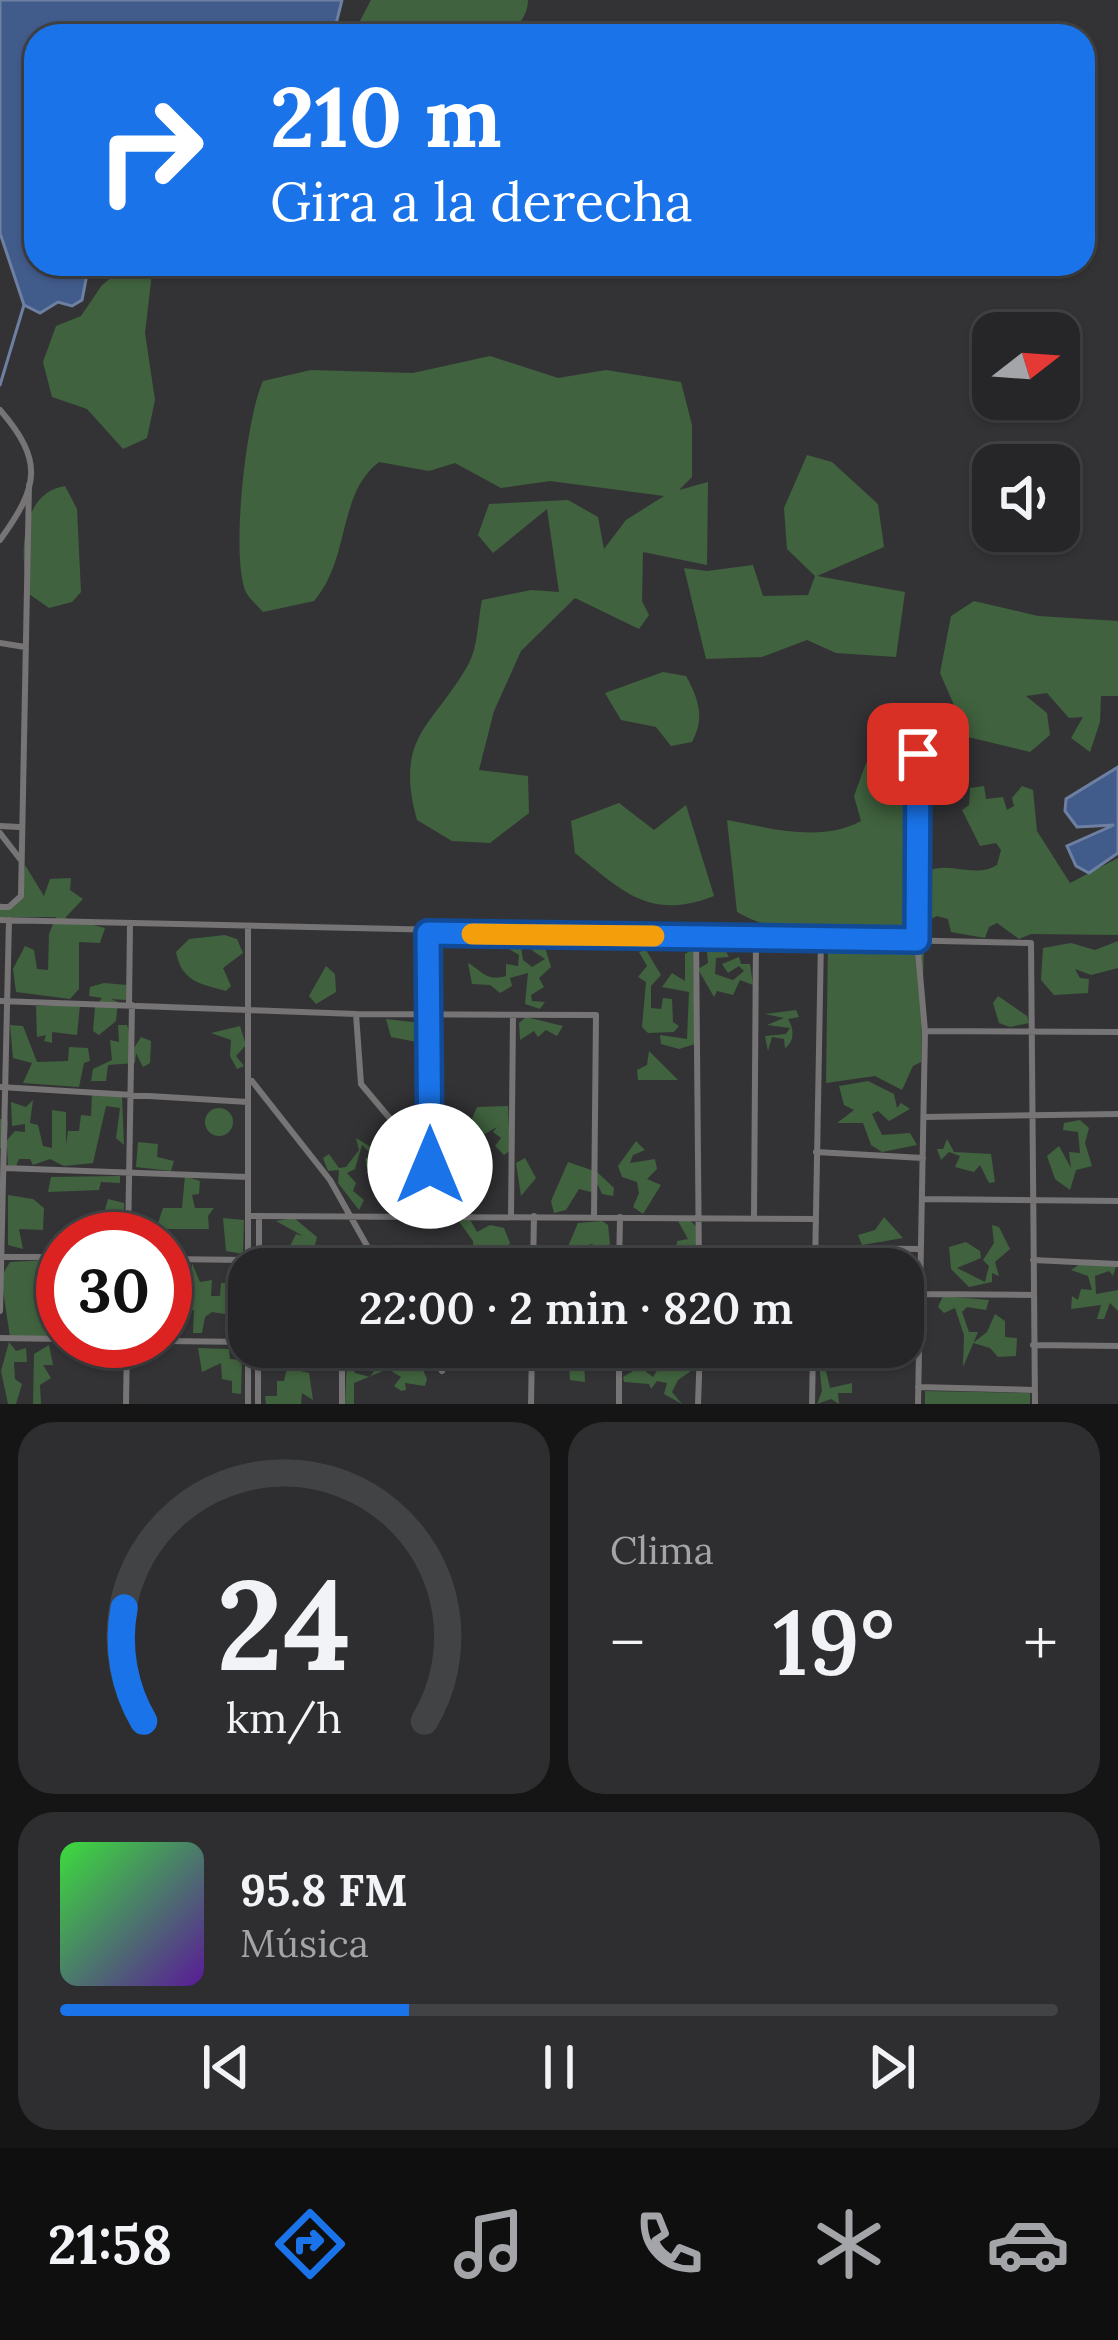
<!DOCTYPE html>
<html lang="es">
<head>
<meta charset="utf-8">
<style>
  :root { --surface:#262628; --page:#2e2e30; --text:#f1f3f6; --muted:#a4a5a8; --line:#424345; --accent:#1a73e8 }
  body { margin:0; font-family:Lora,serif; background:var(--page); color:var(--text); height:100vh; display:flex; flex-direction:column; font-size:45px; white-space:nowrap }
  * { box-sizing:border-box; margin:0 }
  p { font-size:39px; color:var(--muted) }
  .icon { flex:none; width:66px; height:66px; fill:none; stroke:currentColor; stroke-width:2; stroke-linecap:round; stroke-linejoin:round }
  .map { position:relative; height:1404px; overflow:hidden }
  .panel { display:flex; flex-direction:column; gap:18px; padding:18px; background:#151516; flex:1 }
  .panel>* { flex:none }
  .top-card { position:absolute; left:24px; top:24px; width:1071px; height:252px; border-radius:36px; box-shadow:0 3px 9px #0004,0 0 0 3px var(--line); background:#1a73e8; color:#fff; overflow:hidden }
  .needle { width:78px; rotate:73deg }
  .controls { position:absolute; left:972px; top:312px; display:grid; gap:24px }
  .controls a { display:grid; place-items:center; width:108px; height:108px; border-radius:24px; background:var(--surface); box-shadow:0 3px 9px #0004,0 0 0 3px var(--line); font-size:60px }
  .speed { position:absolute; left:36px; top:1212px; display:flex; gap:24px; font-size:60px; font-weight:700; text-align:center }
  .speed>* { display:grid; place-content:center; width:156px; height:156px; border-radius:50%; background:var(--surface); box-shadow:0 3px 9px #0004,0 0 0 3px var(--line); line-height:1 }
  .speed .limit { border:18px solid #d22; background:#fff; color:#111 }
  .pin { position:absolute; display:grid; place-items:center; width:102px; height:102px; color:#fff; margin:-51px; border-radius:24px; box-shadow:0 6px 18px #0006 }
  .me { position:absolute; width:132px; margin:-66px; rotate:0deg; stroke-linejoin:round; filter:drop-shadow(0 0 9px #0008) }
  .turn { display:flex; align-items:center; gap:42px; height:252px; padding:0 48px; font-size:54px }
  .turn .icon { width:156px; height:156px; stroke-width:2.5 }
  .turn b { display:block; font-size:84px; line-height:102px }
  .big { font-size:90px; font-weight:600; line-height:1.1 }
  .panel .card { flex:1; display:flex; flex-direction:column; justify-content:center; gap:18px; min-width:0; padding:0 42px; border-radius:36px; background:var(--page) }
  .panel .dial { align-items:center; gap:0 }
  .dial svg { height:312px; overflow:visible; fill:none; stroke:var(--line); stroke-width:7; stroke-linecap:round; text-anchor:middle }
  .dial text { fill:var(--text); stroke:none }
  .song { display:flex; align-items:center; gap:36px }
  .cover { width:144px; height:144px; border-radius:18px; background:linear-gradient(135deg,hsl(120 70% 55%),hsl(270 70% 35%)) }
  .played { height:12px; border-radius:6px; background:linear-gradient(90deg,var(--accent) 35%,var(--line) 35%) }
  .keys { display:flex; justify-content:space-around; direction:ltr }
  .heat { display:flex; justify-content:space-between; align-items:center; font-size:66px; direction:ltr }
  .panel .tiles { flex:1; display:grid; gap:18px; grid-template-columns:1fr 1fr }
  .card:last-child { grid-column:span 2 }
  .trip { position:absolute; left:228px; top:1248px; width:696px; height:120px; border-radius:36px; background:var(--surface); box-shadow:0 3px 9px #0004,0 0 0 3px var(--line); font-weight:600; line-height:120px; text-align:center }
  .tab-bar { display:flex; height:192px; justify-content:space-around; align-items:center; background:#0f0f10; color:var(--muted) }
  .tab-bar .icon { width:84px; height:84px }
  .tab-bar .selected { color:var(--accent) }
  .tab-bar b { font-size:54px; color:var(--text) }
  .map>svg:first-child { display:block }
  .green { fill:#40623e }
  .water { fill:#415b8b; stroke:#6e80a2; stroke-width:3 }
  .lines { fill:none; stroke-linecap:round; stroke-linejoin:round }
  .stream { stroke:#6e80a2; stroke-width:3 }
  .street { stroke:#767474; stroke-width:6 }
  .route-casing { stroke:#114b97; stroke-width:30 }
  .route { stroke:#1a73e8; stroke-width:21 }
  .slow { stroke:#f59e0b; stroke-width:21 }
</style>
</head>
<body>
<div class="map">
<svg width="1118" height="1404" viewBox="0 0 1118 1404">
  <rect width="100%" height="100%" fill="#333336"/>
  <path class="green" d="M 371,0 L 528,0 C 528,17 516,30 500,36 L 352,36 Z
    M 128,264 L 153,264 L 145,333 L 155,400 L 147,438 L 123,449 L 87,409 L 52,397 L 43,362 L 56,326 L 81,316 L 102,285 Z
    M 490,356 L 558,378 L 606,370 L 681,382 L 692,425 L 692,477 L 679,490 L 708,482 L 707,565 L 643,552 L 642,601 L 649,615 L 639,629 L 575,598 L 521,651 L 494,711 L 479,770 L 528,776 L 529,813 L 490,843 L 452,841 L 417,820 C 394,736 432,728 468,665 C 478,648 478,619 482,600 L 531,590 L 559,592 L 547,509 L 493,553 L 478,535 L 489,504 L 568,500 L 598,517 L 604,549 L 626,520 L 664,496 L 550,481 L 501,488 L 455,463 L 429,471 L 379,462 C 337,494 351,558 314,601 L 263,612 C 257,605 248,598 245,590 C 231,553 246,418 263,381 L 311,370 L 413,373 Z
    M 807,455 L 832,462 L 878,504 L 884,547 L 817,576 L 905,592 L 896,657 L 836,653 L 807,640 L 762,657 L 706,659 L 684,568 L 707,571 L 753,565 L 763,596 L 808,595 L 815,576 L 787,549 L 784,508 Z
    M 65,486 L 77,509 L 81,592 L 72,602 L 49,608 L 29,594 C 19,559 19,493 65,486 Z
    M 974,601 L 1038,616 L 1118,621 L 1118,696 L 1101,696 L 1100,722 L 1090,752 L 1071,738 L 1083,717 L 1069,718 L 1047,693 L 1026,696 L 1047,713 L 1050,735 L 1030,752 L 968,737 L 940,673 L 951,616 Z
    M 663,672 L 686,676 C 699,700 705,717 692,742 L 671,746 L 656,727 L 621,720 L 605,693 Z
    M 880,760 L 913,792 L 906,930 C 852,938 786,940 737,912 L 727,820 C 770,828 821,843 861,821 L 854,796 L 866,763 Z
    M 984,786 L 986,799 L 1003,797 L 1007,810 L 1014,806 L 1012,798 L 1022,786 L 1033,790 L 1037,831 L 1070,883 L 1118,858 L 1118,935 L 1031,934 L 1019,939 L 997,923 L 989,927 L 985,938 L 951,932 L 948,919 L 937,916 L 921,924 L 915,903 L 924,899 L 927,871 C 953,861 973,879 997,865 L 1001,850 L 996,843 L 980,846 L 962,810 L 969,805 L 970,788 Z
    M 619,803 L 654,830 L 686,805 L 714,896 C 651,921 623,892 575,853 L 571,821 Z
    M 25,865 L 44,896 L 50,879 L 71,878 L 70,890 L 83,899 L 65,918 L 105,928 L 100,943 L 79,942 L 79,989 L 70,999 L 16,992 L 13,969 L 25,946 L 34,950 L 37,969 L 48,970 L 49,934 L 56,917 L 0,917 L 0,903 L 9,908 L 20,899 Z
    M 225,935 L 237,939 L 243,953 L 223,968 L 231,986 L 226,991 C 202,984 182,983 176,952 L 189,939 Z
    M 506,938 L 521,947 L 523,960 L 532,967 L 545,959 L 533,951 L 528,938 L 544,944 L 551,967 L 539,978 L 544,987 L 531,995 L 532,1001 L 545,1002 L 540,1009 L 525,1004 L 528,973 L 510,978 L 512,986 L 500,993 L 490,985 L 472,984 L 468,963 C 481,970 486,982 506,976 L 506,964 L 518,966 L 519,955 L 506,947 Z
    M 1118,941 L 1118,968 L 1091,975 L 1075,969 L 1080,978 L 1089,979 L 1088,993 L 1054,995 L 1041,980 L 1043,948 L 1071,943 L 1095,950 Z
    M 828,942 L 924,944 L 921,1062 L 913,1066 L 902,1090 L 875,1076 L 826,1083 Z
    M 722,944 L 729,957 L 716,958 L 715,974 L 733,980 L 744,971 L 739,966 L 728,973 L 722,964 L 739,957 L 741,964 L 750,964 L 753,985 L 740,980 L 733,995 L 717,991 L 714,997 L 698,969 L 708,963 L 707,952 Z
    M 693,949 L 695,1044 L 679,1049 L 661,1044 L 660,1035 L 687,1039 L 689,992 L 662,987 L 672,973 L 685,981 L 685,954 Z
    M 646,950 L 661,975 L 651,986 L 651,1008 L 661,1009 L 663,998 L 672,999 L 673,1022 L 679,1026 L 674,1032 L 648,1033 L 642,1027 L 646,982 L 638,977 L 647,966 L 639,952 Z
    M 326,966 L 335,974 L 336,992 L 316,1004 L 309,996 Z
    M 104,983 L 127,985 L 126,1000 L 111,999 L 118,1002 L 116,1021 L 99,1035 L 93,1031 L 95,1007 L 102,998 L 89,996 L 90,987 Z
    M 998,996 L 1027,1016 L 1029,1023 L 1010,1027 L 999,1023 L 993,1003 Z
    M 80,1005 L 77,1035 L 52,1032 L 52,1043 L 44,1041 L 46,1035 L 37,1037 L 36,1006 Z
    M 796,1010 L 799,1017 L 788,1019 C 794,1029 795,1041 785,1048 L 784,1039 L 772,1037 L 768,1051 L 765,1036 L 786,1034 L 790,1028 L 767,1025 L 784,1018 L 765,1014 Z
    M 526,1017 L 563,1026 L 557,1036 L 546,1030 L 538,1037 L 534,1031 L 520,1040 L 519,1023 Z
    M 386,1019 L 421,1023 L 426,1034 L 417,1042 L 391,1037 Z
    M 10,1025 L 23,1026 L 37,1062 L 68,1061 L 69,1047 L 88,1048 L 90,1061 L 84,1063 L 79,1087 L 23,1083 L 32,1063 L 13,1058 Z
    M 118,1025 L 127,1025 L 134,1048 L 141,1037 L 151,1041 L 150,1063 L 143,1067 L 136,1053 L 135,1063 L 108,1065 L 106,1081 L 91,1081 L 93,1069 L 112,1060 L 110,1040 L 119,1042 Z
    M 240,1026 L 246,1045 L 236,1056 L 244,1066 L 237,1069 L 230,1056 L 231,1040 L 211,1033 Z
    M 649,1051 L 678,1080 L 638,1080 L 637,1070 L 647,1065 Z
    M 868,1081 L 894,1094 L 897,1108 L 901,1103 L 910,1109 L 889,1121 L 878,1111 L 872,1114 L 882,1135 L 910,1133 L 917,1145 L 882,1152 L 871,1145 L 863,1123 L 837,1123 L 854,1110 L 844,1105 L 839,1086 Z
    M 92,1094 L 122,1096 L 124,1145 L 116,1138 L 120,1108 L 106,1106 L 93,1163 L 64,1166 L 50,1159 L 33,1165 L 30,1159 L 19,1159 L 16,1166 L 8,1165 L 7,1148 L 0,1148 L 0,1119 L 8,1121 L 7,1140 L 15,1131 L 25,1132 L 25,1124 L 12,1126 L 11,1102 L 26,1107 L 33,1100 L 30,1123 L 38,1125 L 43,1146 L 52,1148 L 52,1110 L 66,1112 L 66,1145 L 68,1131 L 79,1131 L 81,1115 L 91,1116 Z
    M 421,1095 L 429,1111 L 421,1153 L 420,1144 L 406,1137 L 400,1123 L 420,1107 L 416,1102 Z
    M 508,1106 L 510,1151 L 504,1155 L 495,1146 L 501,1138 L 493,1132 L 497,1127 L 476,1139 L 469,1126 L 477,1107 Z
    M205 1122a14 14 0 1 1 28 0a14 14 0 1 1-28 0Z
    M 1080,1120 L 1089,1128 L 1085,1143 L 1092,1166 L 1076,1170 L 1070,1190 L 1055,1179 L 1047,1156 L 1059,1146 L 1071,1168 L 1069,1152 L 1080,1153 L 1078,1132 L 1063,1130 L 1064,1123 Z
    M 356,1138 L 379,1152 L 367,1169 L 365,1158 L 373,1156 L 362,1145 L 355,1169 L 347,1173 L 356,1183 L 353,1191 L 364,1200 L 359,1210 L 338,1183 L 339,1170 L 328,1171 L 323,1158 L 329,1154 L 339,1168 L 346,1167 L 359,1150 Z
    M 947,1139 L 954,1152 L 991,1154 L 995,1182 L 989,1183 L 980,1165 L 974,1172 L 955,1167 L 960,1156 L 949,1152 L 941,1160 L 937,1149 L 943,1149 Z
    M 636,1141 L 645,1150 L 633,1155 L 630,1163 L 655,1159 L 657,1169 L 647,1179 L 661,1185 L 643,1214 L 633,1207 L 639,1193 L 637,1182 L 622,1177 L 618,1166 Z
    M 138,1142 L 158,1144 L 157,1157 L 174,1161 L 171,1171 L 136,1167 Z
    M 525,1158 L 536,1178 L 521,1196 L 516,1163 Z
    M 568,1162 L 597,1172 L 614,1188 L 613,1196 L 602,1194 L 598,1185 L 591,1192 L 579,1189 L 566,1210 L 554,1213 L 551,1201 Z
    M 120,1176 L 120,1183 L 101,1182 L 99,1190 L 48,1192 L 51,1177 Z
    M 185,1176 L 200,1181 L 199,1194 L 192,1195 L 195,1208 L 214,1208 L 208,1216 L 209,1229 L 156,1229 L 163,1208 L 182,1208 Z
    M 8,1195 L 33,1199 L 44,1208 L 43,1230 L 19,1229 L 23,1249 L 8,1245 Z
    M 108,1199 L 124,1203 L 124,1239 L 110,1239 L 102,1220 Z
    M 468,1216 L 477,1232 L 490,1225 L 504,1228 L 510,1243 L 500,1261 L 475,1268 L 473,1241 L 458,1220 Z
    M 686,1217 L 697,1227 L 696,1269 L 662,1267 L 669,1249 L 676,1255 L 677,1241 L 688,1239 L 678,1221 Z
    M 884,1217 L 903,1238 L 862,1245 L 858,1235 L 875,1230 Z
    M 223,1218 L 244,1220 L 243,1254 L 226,1251 Z
    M 294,1218 L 317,1237 L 315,1245 L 290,1246 L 296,1234 L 303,1236 L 276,1221 Z
    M 602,1221 L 608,1225 L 610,1244 L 604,1248 L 591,1244 L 564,1256 L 578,1223 Z
    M 992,1225 L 999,1227 L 1010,1249 L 995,1262 L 999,1276 L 992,1273 L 992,1282 L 969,1287 L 951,1269 L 949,1247 L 966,1242 L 980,1251 L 981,1258 L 957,1268 L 985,1282 L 989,1266 L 983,1260 L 994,1243 Z
    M 439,1251 L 470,1269 L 444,1261 L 432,1269 L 411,1269 L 414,1256 L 431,1259 Z
    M 45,1260 L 59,1263 L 63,1336 L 10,1337 L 1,1277 L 10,1262 Z
    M 192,1263 L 200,1282 L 212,1280 L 211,1296 L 220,1296 L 221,1283 L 229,1283 L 228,1297 L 243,1299 L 231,1315 L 212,1312 L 205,1317 L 202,1333 L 193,1333 L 194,1310 L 171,1312 L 171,1301 L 194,1302 L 194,1290 L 183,1290 L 185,1276 L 192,1276 Z
    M 1080,1264 L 1116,1266 L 1113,1276 L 1109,1271 L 1095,1276 L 1096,1294 L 1118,1290 L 1118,1311 L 1110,1303 L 1104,1319 L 1097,1319 L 1101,1305 L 1071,1309 L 1072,1296 L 1078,1300 L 1081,1289 L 1092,1290 L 1088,1276 L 1071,1270 Z
    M 943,1296 L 989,1300 L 986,1310 L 967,1307 L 962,1312 L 969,1332 L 978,1332 L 963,1367 L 964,1335 L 955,1308 L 944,1313 L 938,1307 Z
    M 995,1314 L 1005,1321 L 1005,1337 L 1017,1338 L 1016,1356 L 998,1357 L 990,1348 L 973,1343 L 987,1332 Z
    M 9,1342 L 16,1351 L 26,1348 L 27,1362 L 14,1362 L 15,1379 L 22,1384 L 16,1404 L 8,1404 L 1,1371 Z
    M 49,1345 L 53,1365 L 43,1365 L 51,1378 L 40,1385 L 41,1404 L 33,1404 L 34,1354 Z
    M 390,1347 L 407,1347 L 406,1357 L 415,1352 L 427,1379 L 425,1386 L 405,1383 L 406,1390 L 401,1391 L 394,1386 L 401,1377 L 388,1369 L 354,1383 L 354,1404 L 345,1404 L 347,1358 L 355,1373 L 370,1377 Z
    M 568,1347 L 584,1356 L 585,1382 L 570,1380 Z
    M 198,1348 L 229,1349 L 230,1359 L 242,1360 L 241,1394 L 232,1393 L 232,1381 L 222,1379 L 221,1363 L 202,1372 Z
    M 686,1358 L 691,1371 L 678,1380 L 672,1392 L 682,1404 L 664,1394 L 667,1383 L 657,1381 L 651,1389 L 649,1384 L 624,1382 L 623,1377 L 640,1367 L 653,1377 L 658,1369 L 683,1365 Z
    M 819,1364 L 825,1367 L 830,1388 L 852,1383 L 852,1393 L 838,1393 L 839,1404 L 831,1399 L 817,1404 L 822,1391 Z
    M 287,1368 L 309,1373 L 313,1400 L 302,1393 L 301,1404 L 266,1404 L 265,1396 L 277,1396 L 277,1381 L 284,1381 Z
    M 925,1391 L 1030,1393 L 1030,1404 L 925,1404 Z"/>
  <path class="water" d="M 0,0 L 342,0 L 333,36 L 36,36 L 36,264 L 89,264 L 82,300 L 72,306 L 58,302 L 40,313 L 24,305 L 0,233 Z
    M 1118,767 L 1118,853 L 1089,873 L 1076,866 L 1067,846 L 1114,825 L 1077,827 L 1065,811 L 1066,799 Z"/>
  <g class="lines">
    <path class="stream" d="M 0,385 L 24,305"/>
    <path class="street" d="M 0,410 C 44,461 39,486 0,540
      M 0,643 L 25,647
      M 918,754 L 917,940 L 925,1031 L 918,1404
      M 0,826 L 19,827
      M 0,833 L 20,859
      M 0,907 L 9,907 L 21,896 L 29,485
      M 0,920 L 1031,943 L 1035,1404
      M 248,928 L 248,1404
      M 428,933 L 430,1216
      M 696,937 L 699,1269
      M 0,1001 L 356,1014 L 596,1015 L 594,1217
      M 129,1005 L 130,925
      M 356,1014 L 361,1084 L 429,1165
      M 925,1031 L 1118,1032
      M 252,1081 L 330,1180 L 380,1269
      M 0,1087 L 248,1102
      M 924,1117 L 1118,1114
      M 816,1152 L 923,1158
      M 4,1168 L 248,1177
      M 922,1199 L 1118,1201
      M 248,1216 L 816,1219
      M 511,1216 L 513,1017
      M 754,1217 L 756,938
      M 128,1239 L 132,1005
      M 816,1248 L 920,1249
      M 0,1257 L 63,1257
      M 165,1259 L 248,1260
      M 1033,1260 L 1118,1264
      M 259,1269 L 259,1216
      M 362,1269 L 366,1249
      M 533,1269 L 534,1216
      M 619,1269 L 620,1217
      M 815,1269 L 821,939
      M 920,1294 L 1033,1295
      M 0,1311 L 9,920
      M 903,1330 L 920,1331
      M 0,1338 L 63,1339
      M 165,1341 L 248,1342
      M 1033,1345 L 1118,1346
      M 342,1347 L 342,1404
      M 426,1347 L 442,1371
      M 700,1351 L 813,1350
      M 918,1387 L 1034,1390
      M 126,1404 L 127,1341
      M 258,1404 L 258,1347
      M 531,1404 L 532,1347
      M 619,1404 L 619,1347
      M 698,1404 L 700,1348
      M 812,1404 L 813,1351"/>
  </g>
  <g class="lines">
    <g class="route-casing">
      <path id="route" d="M 430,1166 L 428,933 L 917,940 L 918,754"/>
    </g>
    <use href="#route" class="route"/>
    <path class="slow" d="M 472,934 L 654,936"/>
  </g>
</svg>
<div class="controls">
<a><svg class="needle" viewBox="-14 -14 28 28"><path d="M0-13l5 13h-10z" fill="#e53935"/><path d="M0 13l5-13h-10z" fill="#a4a5a8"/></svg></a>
<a><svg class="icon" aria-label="sound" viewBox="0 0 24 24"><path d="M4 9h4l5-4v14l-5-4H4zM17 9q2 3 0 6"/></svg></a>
</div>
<div class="speed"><div class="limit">30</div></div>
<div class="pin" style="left:918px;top:754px;background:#d93025"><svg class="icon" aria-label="arrive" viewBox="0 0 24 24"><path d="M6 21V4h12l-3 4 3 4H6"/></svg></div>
<svg class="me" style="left:430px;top:1166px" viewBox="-20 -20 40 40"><circle r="19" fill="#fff"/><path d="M0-13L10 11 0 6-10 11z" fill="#1a73e8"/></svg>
<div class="trip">22:00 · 2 min · 820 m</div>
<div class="top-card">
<div class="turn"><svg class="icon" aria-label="right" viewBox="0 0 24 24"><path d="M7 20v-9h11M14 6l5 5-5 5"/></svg><div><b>210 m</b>Gira a la derecha</div></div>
</div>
</div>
<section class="panel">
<div class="tiles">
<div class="card dial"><svg viewBox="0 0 100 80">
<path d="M14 69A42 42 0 1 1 86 69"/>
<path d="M14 69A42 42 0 0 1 9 40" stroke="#1a73e8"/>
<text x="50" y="56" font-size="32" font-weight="700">24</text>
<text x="50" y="72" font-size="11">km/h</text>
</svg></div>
<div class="card"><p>Clima</p>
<div class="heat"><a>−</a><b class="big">19°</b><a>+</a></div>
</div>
<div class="card">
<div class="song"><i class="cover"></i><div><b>95.8 FM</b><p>Música</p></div></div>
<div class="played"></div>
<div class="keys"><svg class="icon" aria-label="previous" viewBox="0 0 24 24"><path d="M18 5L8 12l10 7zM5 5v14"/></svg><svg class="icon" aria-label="pause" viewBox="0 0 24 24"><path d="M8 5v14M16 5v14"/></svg><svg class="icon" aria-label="next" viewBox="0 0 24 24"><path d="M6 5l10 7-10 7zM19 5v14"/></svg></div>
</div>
</div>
</section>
<nav class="tab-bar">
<b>21:58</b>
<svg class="icon selected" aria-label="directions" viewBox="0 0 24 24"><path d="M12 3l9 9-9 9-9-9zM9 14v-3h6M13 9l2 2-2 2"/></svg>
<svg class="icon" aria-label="music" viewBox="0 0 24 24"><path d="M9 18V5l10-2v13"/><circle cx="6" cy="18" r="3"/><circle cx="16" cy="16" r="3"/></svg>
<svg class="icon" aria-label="phone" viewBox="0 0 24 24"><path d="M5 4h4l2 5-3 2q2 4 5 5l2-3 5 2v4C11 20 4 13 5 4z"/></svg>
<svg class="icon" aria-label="climate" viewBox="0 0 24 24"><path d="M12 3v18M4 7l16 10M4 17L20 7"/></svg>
<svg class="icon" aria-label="car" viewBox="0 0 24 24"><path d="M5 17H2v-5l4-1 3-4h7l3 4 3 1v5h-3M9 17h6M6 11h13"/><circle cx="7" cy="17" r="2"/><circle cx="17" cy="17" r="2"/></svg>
</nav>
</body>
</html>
